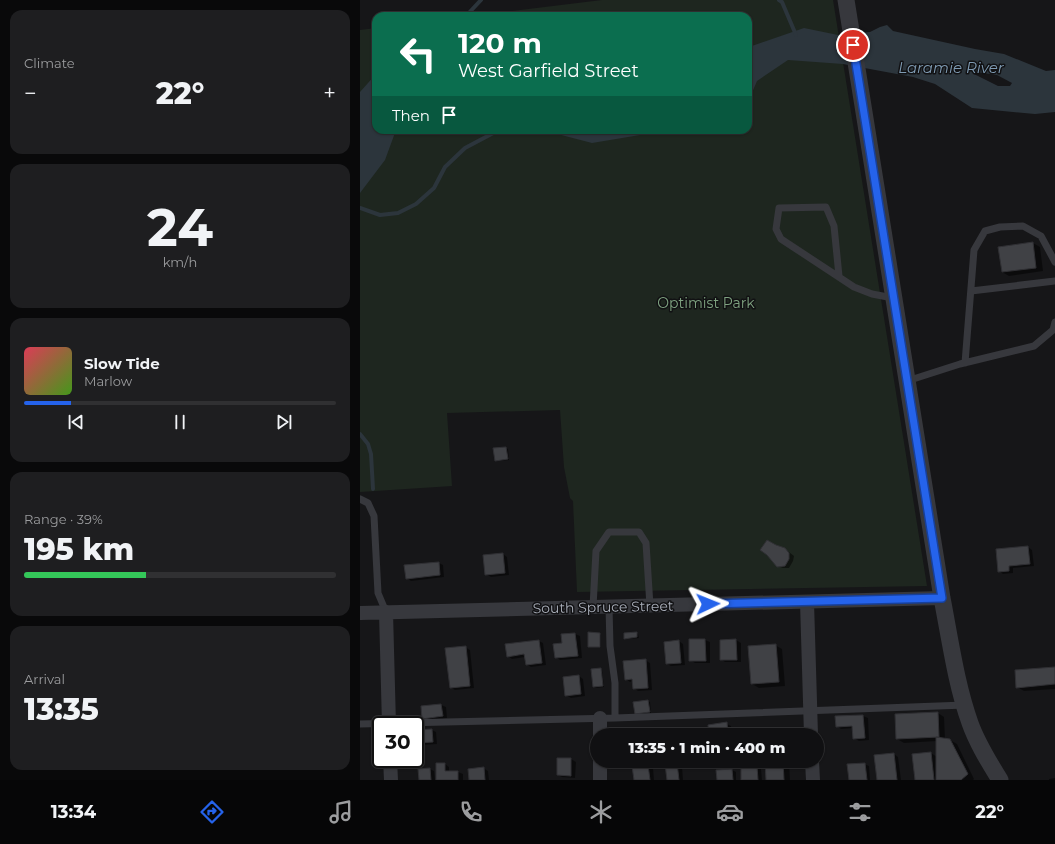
<!DOCTYPE html>
<html lang="en">
<head>
<meta charset="utf-8">
<style>
  :root { --surface:#101012; --page:#1e1e20; --text:#f1f3f6; --muted:#9c9d9f; --line:#303032; --accent:#2563eb }
  body { margin:0; font-family:Montserrat,sans-serif; background:var(--page); color:var(--text); height:100vh; display:flex; flex-direction:column; font-size:15px; white-space:nowrap }
  * { box-sizing:border-box; margin:0 }
  p { font-size:13px; color:var(--muted) }
  .icon { flex:none; width:22px; height:22px; fill:none; stroke:currentColor; stroke-width:2; stroke-linecap:round; stroke-linejoin:round }
  .map { position:relative; flex:1; overflow:hidden }
  .side { display:flex; flex-direction:column; gap:10px; padding:10px; background:#09090a; width:360px }
  .side>* { flex:none }
  .top-card { position:absolute; left:12px; top:12px; width:380px; height:122px; border-radius:12px; box-shadow:0 1px 3px #0004,0 0 0 1px var(--line); background:#0b6e4f; color:#fff; overflow:hidden }
  .speed { position:absolute; left:12px; top:716px; display:flex; gap:8px; font-size:20px; font-weight:700; text-align:center }
  .speed>* { display:grid; place-content:center; width:52px; height:52px; border-radius:50%; background:var(--surface); box-shadow:0 1px 3px #0004,0 0 0 1px var(--line); line-height:1 }
  .speed .limit { border:2px solid #111; border-radius:6px; background:#fff; color:#111 }
  .pin { position:absolute; display:grid; place-items:center; width:34px; height:34px; color:#fff; margin:-17px; border:2px solid #fff; border-radius:50%; box-shadow:0 1px 4px #0007 }
  .me { position:absolute; width:44px; margin:-22px; rotate:88deg; stroke-linejoin:round; filter:drop-shadow(0 0 3px #0008) }
  .turn { display:flex; align-items:center; gap:14px; height:84px; padding:0 20px; font-size:18px }
  .turn .icon { width:52px; height:52px; stroke-width:2.5 }
  .turn b { display:block; font-size:28px; line-height:34px }
  .then { display:flex; align-items:center; height:38px; padding:0 20px; background:#0003; gap:8px; font-size:15px }
  .big { font-size:30px; font-weight:800; line-height:1.1 }
  .side .tile { flex:1; display:flex; flex-direction:column; justify-content:center; gap:6px; min-width:0; padding:0 14px; border-radius:12px; background:var(--page) }
  .side .dial { align-items:center; gap:0 }
  .dial b { font-size:52px; line-height:1 }
  .song { display:flex; align-items:center; gap:12px }
  .cover { width:48px; height:48px; border-radius:6px; background:linear-gradient(135deg,hsl(350 70% 55%),hsl(100 70% 35%)) }
  .played { height:4px; border-radius:2px; background:linear-gradient(90deg,var(--accent) 15%,var(--line) 15%) }
  .keys { display:flex; justify-content:space-around; direction:ltr }
  .heat { display:flex; justify-content:space-between; align-items:center; font-size:22px; direction:ltr }
  .charge { height:6px; border-radius:3px; background:linear-gradient(90deg,#34c759 39%,var(--line) 0) }
  .trip { position:absolute; left:230px; top:728px; width:234px; height:40px; border-radius:20px; background:var(--surface); box-shadow:0 1px 3px #0004,0 0 0 1px var(--line); font-weight:800; line-height:40px; text-align:center }
  .tab-bar { display:flex; height:64px; justify-content:space-around; align-items:center; background:#060607; color:var(--muted) }
  .tab-bar .icon { width:28px; height:28px }
  .tab-bar .active { color:var(--accent) }
  .tab-bar b { font-size:18px; color:var(--text) }
  main { display:flex; flex:1; min-height:0 }
  .map>svg:first-child { display:block }
  .green { fill:#1e261f }
  .water { fill:#2c353c; fill-rule:evenodd }
  .shadow { fill:#0007 }
  .lines { fill:none; stroke-linecap:round; stroke-linejoin:round }
  .stream { stroke:#2c353c; stroke-width:4 }
  .building { fill:#404145; stroke:#303034 }
  .service { stroke:#37383d; stroke-width:7 }
  .minor { stroke:#37383d; stroke-width:14 }
  .tertiary { stroke:#37383d; stroke-width:17 }
  .route-casing { stroke:#184099; stroke-width:10 }
  .route { stroke:#2563eb; stroke-width:7 }
  .labels { text-anchor:middle; dominant-baseline:central; stroke-width:3; stroke-linejoin:round; paint-order:stroke }
  .park-label { font-size:14px; fill:#7fa381; stroke:#111113 }
  .street-label { font-size:14px; fill:#a8adb8; stroke:#111113 }
  .water-label { font-size:15px; font-style:italic; fill:#7f9bb3; stroke:#111113 }
</style>
</head>
<body>
<main>
<section class="side">
<div class="tile"><p>Climate</p>
<div class="heat"><a>−</a><b class="big">22°</b><a>+</a></div>
</div>
<div class="tile dial"><b>24</b><p>km/h</p></div>
<div class="tile">
<div class="song"><i class="cover"></i><div><b>Slow Tide</b><p>Marlow</p></div></div>
<div class="played"></div>
<div class="keys"><svg class="icon" aria-label="previous" viewBox="0 0 24 24"><path d="M18 5L8 12l10 7zM5 5v14"/></svg><svg class="icon" aria-label="pause" viewBox="0 0 24 24"><path d="M8 5v14M16 5v14"/></svg><svg class="icon" aria-label="next" viewBox="0 0 24 24"><path d="M6 5l10 7-10 7zM19 5v14"/></svg></div>
</div>
<div class="tile"><p>Range · 39%</p><b class="big">195 km</b><div class="charge"></div></div>
<div class="tile"><p>Arrival</p><b class="big">13:35</b></div>
</section>
<div class="map">
<svg width="695" height="780" viewBox="0 0 695 780">
  <rect width="100%" height="100%" fill="#161618"/>
  <path class="green" d="M 242,0 L 473,0 L 567,586 L 217,592 L 213,501 L 210,498 L 204,467 L 200,410 L 87,413 L 92,486 L 0,492 L 0,30 L 16,28 L 16,130 L 388,130 L 388,16 L 112,16 Z"/>
  <path class="water" d="M 527,25 L 533,31 L 615,49 L 644,54 L 686,71 L 695,70 L 695,112 L 675,114 L 612,108 L 575,84 L 553,77 L 483,64 L 428,60 L 397,81 L 388,102 L 388,48 L 389,47 L 444,28 L 478,35 L 510,32 L 520,27 ZM 616,72 L 637,75 L 652,83 L 650,86 L 638,86 L 614,74 Z
    M 16,74 L 16,130 L 36,130 L 25,160 L 0,193 L 0,92 Z
    M 182,130 L 310,130 L 232,143 Z"/>
  <path class="shadow" d="M 673,243 L 680,247 L 683,271 L 649,276 L 642,272 Z
    M 146,448 L 148,449 L 149,460 L 138,461 L 136,460 L 135,449 Z
    M 668,547 L 672,550 L 674,566 L 653,568 L 653,573 L 643,574 L 639,571 Z
    M 425,549 L 434,556 L 433,561 L 429,568 L 423,568 L 418,566 Z
    M 143,554 L 147,557 L 149,575 L 131,577 L 126,574 Z
    M 79,563 L 83,565 L 84,577 L 51,581 L 47,578 Z
    M 276,633 L 278,634 L 279,638 L 267,639 L 265,638 Z
    M 215,634 L 220,636 L 222,658 L 200,660 L 196,657 L 203,644 L 202,635 Z
    M 239,634 L 241,635 L 241,647 L 229,646 Z
    M 330,640 L 345,640 L 350,642 L 350,663 L 335,663 L 330,660 Z
    M 376,640 L 381,643 L 381,662 L 365,662 L 361,659 L 361,641 Z
    M 179,641 L 183,643 L 186,665 L 171,667 L 166,664 L 165,657 L 152,659 L 148,656 Z
    M 319,641 L 323,644 L 325,665 L 311,666 L 307,664 Z
    M 415,645 L 422,649 L 425,686 L 399,688 L 392,684 Z
    M 105,647 L 110,650 L 114,688 L 95,690 L 90,687 Z
    M 285,660 L 290,663 L 292,690 L 278,691 L 274,688 L 273,681 L 270,682 L 266,679 Z
    M 695,668 L 695,689 L 664,691 L 657,687 Z
    M 241,669 L 242,670 L 244,687 L 236,688 L 234,687 Z
    M 219,676 L 223,679 L 225,696 L 211,698 L 206,695 Z
    M 288,701 L 290,702 L 291,713 L 278,714 L 276,713 Z
    M 81,705 L 86,707 L 87,718 L 67,720 L 63,718 Z
    M 578,713 L 584,717 L 585,739 L 590,740 L 597,744 L 614,779 L 613,780 L 556,780 L 571,753 L 577,757 L 577,741 L 544,743 L 537,739 Z
    M 503,716 L 508,718 L 509,740 L 499,741 L 494,738 L 494,728 L 481,729 L 477,726 L 476,717 Z
    M 367,724 L 371,726 L 372,735 L 350,735 Z
    M 72,730 L 76,732 L 77,744 L 63,745 L 58,743 Z
    M 534,754 L 538,757 L 541,780 L 518,780 Z
    M 198,759 L 211,759 L 216,762 L 215,778 L 202,777 L 198,775 Z
    M 406,761 L 429,761 L 430,780 L 407,780 Z
    M 85,764 L 89,767 L 89,772 L 98,772 L 103,774 L 103,780 L 79,780 Z
    M 317,764 L 322,766 L 323,780 L 308,780 Z
    M 504,764 L 509,766 L 510,780 L 490,780 Z
    M 288,766 L 293,768 L 294,780 L 275,780 L 273,767 Z
    M 397,767 L 401,769 L 402,780 L 382,780 Z
    M 123,768 L 128,771 L 129,780 L 110,780 Z
    M 70,769 L 74,771 L 75,780 L 60,780 Z
    M 372,770 L 376,772 L 376,780 L 358,780 Z
    M 695,778 L 695,780 L 689,780 L 689,779 Z"/>
  <g class="lines">
    <path class="stream" d="M 419,0 L 422,2 L 436,35
      M 106,16 L 121,0
      M 0,208 L 20,215 L 38,213 L 56,204 L 74,188 L 85,167 L 105,148 L 139,130
      M 0,434 L 8,444 L 11,454 L 13,489"/>
  </g>
  <path class="building" d="M 673,242 L 676,268 L 642,272 L 638,247 Z
    M 146,447 L 148,459 L 135,461 L 133,448 Z
    M 407,540 L 416,545 L 425,548 L 429,553 L 429,559 L 425,566 L 417,567 L 407,555 L 400,550 Z
    M 668,546 L 670,564 L 649,566 L 649,571 L 638,572 L 636,549 Z
    M 143,553 L 145,573 L 125,575 L 123,555 Z
    M 79,562 L 80,575 L 46,579 L 44,565 Z
    M 228,632 L 240,633 L 240,647 L 228,647 Z
    M 277,632 L 277,637 L 264,639 L 264,633 Z
    M 215,633 L 218,656 L 195,658 L 193,644 L 202,643 L 201,634 Z
    M 329,639 L 345,639 L 346,661 L 329,661 Z
    M 376,639 L 377,660 L 360,660 L 360,640 Z
    M 179,640 L 182,663 L 166,665 L 164,654 L 147,657 L 145,644 Z
    M 319,640 L 321,663 L 306,664 L 304,642 Z
    M 416,644 L 419,682 L 391,684 L 388,646 Z
    M 106,646 L 110,686 L 90,688 L 85,648 Z
    M 286,659 L 288,688 L 273,689 L 272,679 L 265,680 L 263,661 Z
    M 695,667 L 695,684 L 656,688 L 655,670 Z
    M 241,668 L 243,686 L 233,687 L 231,669 Z
    M 219,675 L 221,694 L 205,696 L 203,677 Z
    M 288,700 L 290,712 L 275,714 L 273,702 Z
    M 81,704 L 83,716 L 62,719 L 61,706 Z
    M 578,712 L 579,737 L 536,739 L 535,714 Z
    M 503,715 L 505,738 L 493,739 L 492,726 L 476,727 L 475,716 Z
    M 367,722 L 368,735 L 349,735 L 348,725 Z
    M 72,729 L 73,742 L 57,743 L 56,730 Z
    M 576,737 L 590,739 L 608,774 L 601,780 L 576,780 Z
    M 571,752 L 574,780 L 555,780 L 552,754 Z
    M 534,753 L 537,780 L 517,780 L 514,755 Z
    M 197,758 L 211,758 L 211,776 L 197,775 Z
    M 405,761 L 423,761 L 424,780 L 406,780 Z
    M 76,763 L 85,763 L 85,771 L 98,771 L 98,780 L 76,780 Z
    M 317,763 L 319,780 L 307,780 L 305,764 Z
    M 505,763 L 507,780 L 489,780 L 487,764 Z
    M 288,765 L 290,780 L 274,780 L 272,766 Z
    M 397,766 L 398,780 L 381,780 L 381,767 Z
    M 124,767 L 125,780 L 109,780 L 108,769 Z
    M 70,768 L 71,780 L 59,780 L 58,769 Z
    M 372,769 L 373,780 L 357,780 L 356,770 Z"/>
  <g class="lines">
    <path class="service" d="M 479,276 L 474,226 L 466,207 L 419,208 L 416,229 L 421,239 L 494,287 L 512,294 L 533,298
      M 611,291 L 695,281
      M 605,363 L 614,250 L 625,231 L 640,227 L 663,226 L 681,236 L 695,262
      M 547,381 L 600,364 L 674,346 L 693,330 L 695,322
      M 0,499 L 8,503 L 14,516 L 18,593 L 26,612
      M 233,607 L 236,551 L 249,532 L 279,532 L 286,543 L 290,606
      M 249,607 L 250,646 L 255,683 L 255,718
      M 0,724 L 255,718 L 605,705"/>
    <path class="minor" d="M 447,602 L 451,735
      M 26,612 L 29,725
      M 0,613 L 582,598
      M 240,718 L 240,735
      M 30,759 L 31,780
      M 240,761 L 240,780
      M 452,761 L 453,780"/>
    <path class="tertiary" d="M 486,0 L 582,598 C 590,639 596,684 610,723 C 617,743 629,762 640,780"/>
  </g>
  <g class="lines">
    <g class="route-casing">
      <path id="route" d="M 348,604 L 582,598 L 493,45"/>
    </g>
    <use href="#route" class="route"/>
  </g>
  <g class="labels">
    <g class="park-label">
      <text x="346" y="303">Optimist Park</text>
    </g>
    <g class="street-label">
      <text transform="translate(243 607) rotate(-1)">South Spruce Street</text>
    </g>
    <g class="water-label">
      <text x="591" y="67">Laramie River</text>
    </g>
  </g>
</svg>
<div class="speed"><div class="limit">30</div></div>
<div class="pin" style="left:493px;top:45px;background:#d93025"><svg class="icon" aria-label="arrive" viewBox="0 0 24 24"><path d="M6 21V4h12l-3 4 3 4H6"/></svg></div>
<svg class="me" style="left:348px;top:604px" viewBox="-20 -20 40 40"><path d="M0-17L14 15 0 8-14 15z" fill="#2563eb" stroke="#fff" stroke-width="4"/></svg>
<div class="trip">13:35 · 1 min · 400 m</div>
<div class="top-card">
<div class="turn"><svg class="icon" aria-label="left" viewBox="0 0 24 24"><path d="M17 20v-9H6M10 6l-5 5 5 5"/></svg><div><b>120 m</b>West Garfield Street</div></div>
<div class="then">Then<svg class="icon" aria-label="arrive" viewBox="0 0 24 24"><path d="M6 21V4h12l-3 4 3 4H6"/></svg></div>
</div>
</div>
</main>
<nav class="tab-bar">
<b>13:34</b>
<svg class="icon active" aria-label="directions" viewBox="0 0 24 24"><path d="M12 3l9 9-9 9-9-9zM9 14v-3h6M13 9l2 2-2 2"/></svg>
<svg class="icon" aria-label="music" viewBox="0 0 24 24"><path d="M9 18V5l10-2v13"/><circle cx="6" cy="18" r="3"/><circle cx="16" cy="16" r="3"/></svg>
<svg class="icon" aria-label="phone" viewBox="0 0 24 24"><path d="M5 4h4l2 5-3 2q2 4 5 5l2-3 5 2v4C11 20 4 13 5 4z"/></svg>
<svg class="icon" aria-label="climate" viewBox="0 0 24 24"><path d="M12 3v18M4 7l16 10M4 17L20 7"/></svg>
<svg class="icon" aria-label="car" viewBox="0 0 24 24"><path d="M5 17H2v-5l4-1 3-4h7l3 4 3 1v5h-3M9 17h6M6 11h13"/><circle cx="7" cy="17" r="2"/><circle cx="17" cy="17" r="2"/></svg>
<svg class="icon" aria-label="filters" viewBox="0 0 24 24"><path d="M4 7h16M4 17h16"/><circle cx="9" cy="7" r="2"/><circle cx="15" cy="17" r="2"/></svg>
<b>22°</b>
</nav>
</body>
</html>
